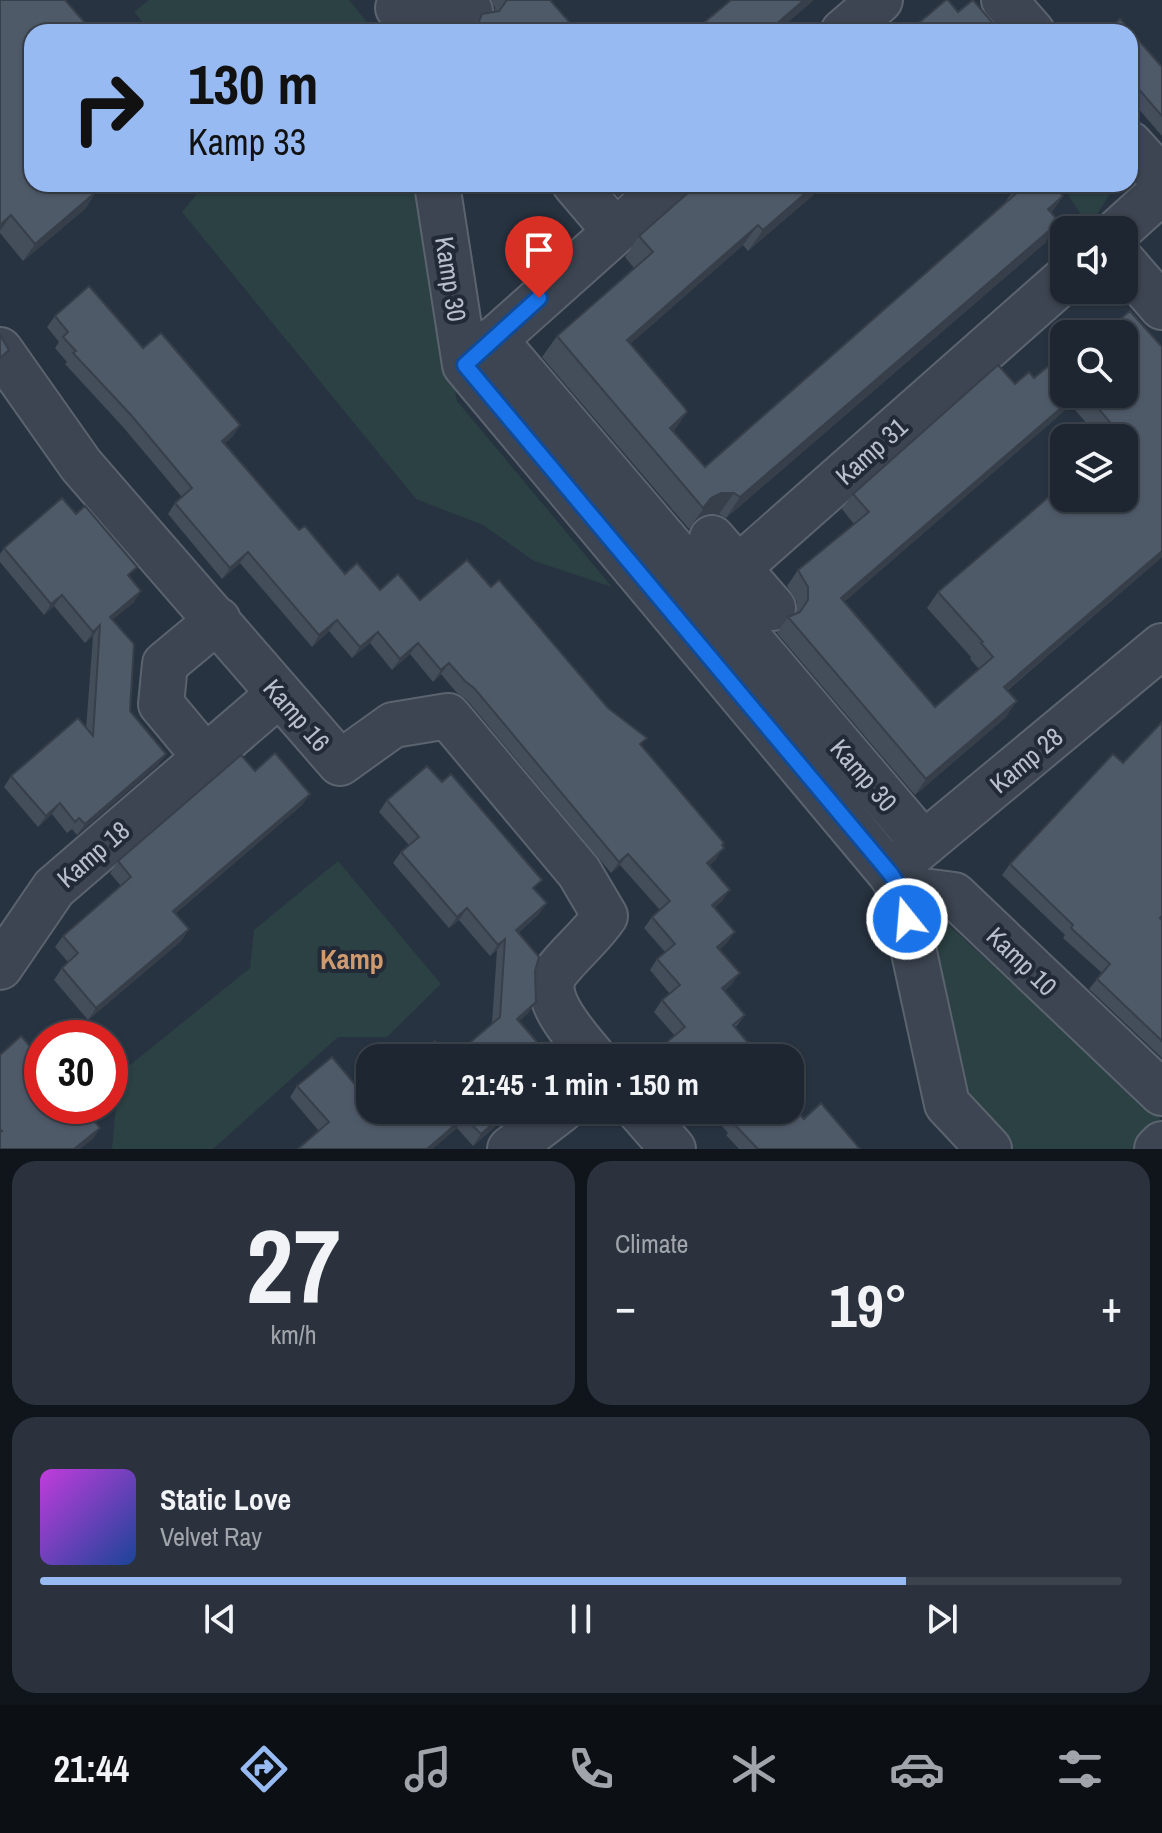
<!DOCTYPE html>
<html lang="en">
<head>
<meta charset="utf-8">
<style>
  :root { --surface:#1e2631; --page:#2b323d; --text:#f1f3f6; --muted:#a1a5ab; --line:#3c434d; --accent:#97baf2 }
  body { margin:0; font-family:"Archivo Narrow",sans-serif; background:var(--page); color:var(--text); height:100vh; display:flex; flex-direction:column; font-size:30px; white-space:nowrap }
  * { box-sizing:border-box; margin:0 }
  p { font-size:26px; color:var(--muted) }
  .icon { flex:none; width:44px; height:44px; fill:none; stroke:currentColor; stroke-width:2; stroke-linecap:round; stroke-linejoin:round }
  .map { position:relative; height:1149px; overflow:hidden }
  .drawer { display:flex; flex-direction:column; gap:12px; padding:12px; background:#10151b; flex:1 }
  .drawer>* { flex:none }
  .guide { position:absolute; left:24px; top:24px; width:1114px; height:168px; border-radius:24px; box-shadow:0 2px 6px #0004,0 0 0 2px var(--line); background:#97baf2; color:#111; overflow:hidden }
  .buttons { position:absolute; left:1050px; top:216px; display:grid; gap:16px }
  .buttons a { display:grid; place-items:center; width:88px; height:88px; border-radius:16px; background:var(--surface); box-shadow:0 2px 6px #0004,0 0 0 2px var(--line); font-size:40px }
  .speed { position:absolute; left:24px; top:1020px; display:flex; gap:16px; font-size:40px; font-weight:700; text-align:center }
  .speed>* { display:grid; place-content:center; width:104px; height:104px; border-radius:50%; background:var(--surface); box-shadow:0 2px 6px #0004,0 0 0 2px var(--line); line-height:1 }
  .speed .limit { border:12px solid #d22; background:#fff; color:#111 }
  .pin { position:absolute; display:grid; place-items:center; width:68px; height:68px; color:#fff; margin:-82px -34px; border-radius:50% 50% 50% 0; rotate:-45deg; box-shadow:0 0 8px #0007 }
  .pin .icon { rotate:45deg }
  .me { position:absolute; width:88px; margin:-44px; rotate:343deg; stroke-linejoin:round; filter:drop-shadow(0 0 6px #0008) }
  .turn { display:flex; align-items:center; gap:28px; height:168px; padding:0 32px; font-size:36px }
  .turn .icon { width:104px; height:104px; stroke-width:2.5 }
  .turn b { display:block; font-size:56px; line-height:68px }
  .big { font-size:60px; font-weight:700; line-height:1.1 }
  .drawer .tile { flex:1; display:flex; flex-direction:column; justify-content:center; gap:12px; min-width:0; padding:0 28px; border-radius:24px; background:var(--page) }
  .drawer .dial { align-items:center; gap:0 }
  .dial b { font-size:104px; line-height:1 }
  .song { display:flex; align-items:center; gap:24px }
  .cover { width:96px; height:96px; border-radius:12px; background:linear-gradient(135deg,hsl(290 70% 55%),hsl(220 70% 35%)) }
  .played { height:8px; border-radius:4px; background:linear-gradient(90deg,var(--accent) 80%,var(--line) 80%) }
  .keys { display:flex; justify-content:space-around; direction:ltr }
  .heat { display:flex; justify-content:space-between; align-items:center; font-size:44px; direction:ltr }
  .drawer .tiles { flex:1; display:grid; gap:12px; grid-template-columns:1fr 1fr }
  .tile:last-child { grid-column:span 2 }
  .trip { position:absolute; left:356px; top:1044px; width:448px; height:80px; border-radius:24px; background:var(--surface); box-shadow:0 2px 6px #0004,0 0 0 2px var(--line); font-weight:700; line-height:80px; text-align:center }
  .menu { display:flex; height:128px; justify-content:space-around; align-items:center; background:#0c0f14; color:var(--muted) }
  .menu .icon { width:56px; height:56px }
  .menu .selected { color:var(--accent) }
  .menu b { font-size:36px; color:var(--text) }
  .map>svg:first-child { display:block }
  .green { fill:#2b4143 }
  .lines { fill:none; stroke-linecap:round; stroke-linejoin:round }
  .minor-casing { stroke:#5a636e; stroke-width:48 }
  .minor { stroke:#3c4551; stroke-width:44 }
  .wall { fill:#444d5a; fill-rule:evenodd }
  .shaded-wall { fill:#373f4a }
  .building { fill:#4f5a69; stroke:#373f4a; stroke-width:2 }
  .route-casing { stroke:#114b97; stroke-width:20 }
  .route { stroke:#1a73e8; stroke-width:14 }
  .labels { text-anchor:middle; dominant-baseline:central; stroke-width:8; stroke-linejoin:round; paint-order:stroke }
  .street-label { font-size:26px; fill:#b9c0cb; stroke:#212a36 }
  .neighbourhood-label { font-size:28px; font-weight:bold; fill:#d09a6f; stroke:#212a36 }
</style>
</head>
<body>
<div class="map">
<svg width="1162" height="1149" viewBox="0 0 1162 1149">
  <rect width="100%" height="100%" fill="#283341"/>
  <path class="green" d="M 149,0 L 349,0 L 375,32 L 151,32 L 134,12 Z
    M 205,184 L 416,184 L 457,401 L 612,587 L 534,561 L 483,525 L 416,499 L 182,212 Z
    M 1061,184 L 1116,184 L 1089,227 Z
    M 338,861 L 441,984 L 387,1037 L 338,1037 L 213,1149 L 112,1149 L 119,1074 L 250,968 L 254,930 Z
    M 931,909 L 1160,1118 L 1159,1133 L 1142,1149 L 1014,1149 L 974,1108 L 947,1022 Z"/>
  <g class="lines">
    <g class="minor-casing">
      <path id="minor" d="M 462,0 L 470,11
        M 1004,0 L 1032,32
        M 398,8 L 434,21 L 443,32
        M 843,32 L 880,0
        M 1130,144 L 1162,179
        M 437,184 L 465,365 L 890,873 L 900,888
        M 575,184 L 615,231
        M 1119,230 L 1162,191
        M 1124,263 L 1162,307
        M 494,339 L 924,844
        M 0,350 L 81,465 L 340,763 L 393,725 L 448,716 L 579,872 L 605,916 C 591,937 571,952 556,972 C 538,997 579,1039 594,1058
        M 474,358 L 669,184
        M 712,538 L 773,608
        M 688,612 L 1064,280
        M 206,758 L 161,704 L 165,664 L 218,620
        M 902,862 L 1162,646
        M 0,967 L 54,888 L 278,695
        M 639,1110 L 673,1149
        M 510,1149 L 561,1110
        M 989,1149 L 947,1104 L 900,888 L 954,895 L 1162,1093
        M 1157,1149 L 1162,1144"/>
    </g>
    <use href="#minor" class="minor"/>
  </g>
  <path class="wall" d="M 0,0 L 86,24 L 81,32 L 32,32 L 86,208 L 23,261 L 0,233 Z
    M 491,0 L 550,0 L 578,32 L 469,32 L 482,14 L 494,12 L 495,8 Z
    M 1130,32 L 1162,67 L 1162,136 L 1130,99 Z
    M 608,184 L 631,184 L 618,196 Z
    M 693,184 L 826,184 L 748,251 L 743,245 L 630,344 L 687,412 L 673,432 L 705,467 L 1003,205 L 1016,187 L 1063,196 L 1051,213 L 1045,243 L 726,518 L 719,514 L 706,514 L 696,519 L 689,529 L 542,357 L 557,336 L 634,268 L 625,257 L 639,236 L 693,188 Z
    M 55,316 L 143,348 L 240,425 L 232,437 L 225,443 L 299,530 L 345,574 L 380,590 L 420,600 L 491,587 L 641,746 L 722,845 L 716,859 L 709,866 L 722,901 L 714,908 L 727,943 L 719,950 L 732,984 L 724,991 L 745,1015 L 735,1028 L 761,1058 L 663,1058 L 659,1053 L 667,1042 L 675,1036 L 654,1012 L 662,1000 L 670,994 L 650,970 L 657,959 L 665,952 L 644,928 L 652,917 L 660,910 L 620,865 L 611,873 L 467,700 L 457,693 L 441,674 L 433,682 L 410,654 L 392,670 L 370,643 L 352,658 L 329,631 L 312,647 L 240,563 L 222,579 L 168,514 L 175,503 L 182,497 L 123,427 L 65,364 L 67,362 L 55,348 L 59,342 L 47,327 Z
    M 1111,327 L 1162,347 L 1162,557 L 1008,690 L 1006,717 L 915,795 L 777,633 L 788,617 L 797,613 L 797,602 L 787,586 L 798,570 L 854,524 L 842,509 L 853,494 L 1015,384 L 1034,378 L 1064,394 L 1124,394 ZM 1071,405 L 1099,438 L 1124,438 L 938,592 L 927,608 L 971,657 L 970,659 L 979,669 L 935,707 L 844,602 Z
    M 4,548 L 130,577 L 134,602 L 113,619 L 130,711 L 166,754 L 158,765 L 77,835 L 72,829 L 67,833 L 52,814 L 38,827 L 4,787 L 11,776 L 86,729 L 93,636 L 85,643 L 54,606 L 44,615 L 0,562 L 0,554 Z
    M 1162,722 L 1162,1058 L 1089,989 L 1102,973 L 1063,938 L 1065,935 L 1002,875 L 1010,864 L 1123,763 Z
    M 255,771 L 310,794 L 302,805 L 176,913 L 189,929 L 181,941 L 88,1020 L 54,980 L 62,968 L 68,962 L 55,947 L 63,936 L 121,886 L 110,873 L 118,861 Z
    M 387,800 L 535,890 L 539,914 L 518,933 L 535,971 L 536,1002 L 528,1013 L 519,1021 L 543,1049 L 537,1058 L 452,1058 L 492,1023 L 497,950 L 490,956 L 459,920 L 449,928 L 393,863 L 401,852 L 409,845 L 379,812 Z
    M 297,1086 L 367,1099 L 370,1110 L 514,1110 L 473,1146 L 457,1128 L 432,1149 L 298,1149 L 319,1131 L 290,1097 Z
    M 708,1110 L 790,1110 L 860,1149 L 739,1149 L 726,1135 L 728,1133 Z"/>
  <path class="shaded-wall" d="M 804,0 L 814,0 L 777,32 L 767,32 Z
    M 626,184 L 631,184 L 618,196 Z
    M 816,184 L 826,184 L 748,251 L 763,230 Z
    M 97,191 L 86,208 L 23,261 L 35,244 Z
    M 1063,196 L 1048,217 L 1048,209 Z
    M 11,215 L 0,231 L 0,225 Z
    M 1059,222 L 1045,243 L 726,518 L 740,497 Z
    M 758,225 L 743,245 L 612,360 L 627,340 Z
    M 1077,394 L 1079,394 L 1071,405 L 830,614 L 841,598 Z
    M 687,412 L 672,433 L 670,428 Z
    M 240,425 L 232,437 L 214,452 L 222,441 Z
    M 721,493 L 734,493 L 719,514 L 706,514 L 696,519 L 711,498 Z
    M 1162,551 L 1162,557 L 993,702 L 1004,687 Z
    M 248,552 L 240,563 L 222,579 L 230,568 Z
    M 141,591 L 134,602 L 103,628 L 110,617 Z
    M 62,595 L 54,606 L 44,615 L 51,604 Z
    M 337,620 L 329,631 L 312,647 L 319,635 Z
    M 100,625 L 93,636 L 85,643 L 93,632 Z
    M 378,632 L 370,643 L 352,658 L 360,647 Z
    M 418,643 L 410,654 L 392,670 L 400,659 Z
    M 449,663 L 441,674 L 433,682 L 441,670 Z
    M 1017,701 L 1006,717 L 915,795 L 926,779 Z
    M 166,754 L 158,765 L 77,835 L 85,824 Z
    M 310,794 L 302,805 L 165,922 L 173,911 Z
    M 60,803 L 52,814 L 38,827 L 46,816 Z
    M 724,848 L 716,859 L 699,874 L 707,863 Z
    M 628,854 L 620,865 L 611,873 L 619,862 Z
    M 730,890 L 722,901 L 704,916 L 712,905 Z
    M 547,903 L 539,914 L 508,941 L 516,930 Z
    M 467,908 L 459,920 L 449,928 L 457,917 Z
    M 189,929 L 181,941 L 88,1020 L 96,1008 Z
    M 735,932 L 727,943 L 709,958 L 717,947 Z
    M 505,939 L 497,950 L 490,956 L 498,945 Z
    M 740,973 L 732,984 L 714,1000 L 722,988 Z
    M 536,1002 L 528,1013 L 509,1030 L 517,1019 Z
    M 509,1110 L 514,1110 L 473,1146 L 481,1134 Z
    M 464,1117 L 457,1128 L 432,1149 L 427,1149 Z
    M 100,1128 L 93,1139 L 80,1149 L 74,1149 Z"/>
  <path class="building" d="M 0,0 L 65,0 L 86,24 L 77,32 L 32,32 L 32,184 L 91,184 L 97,191 L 35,244 L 11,215 L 0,225 Z
    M 507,0 L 550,0 L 578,32 L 482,32 L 477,26 L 482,14 L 499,11 Z
    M 731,0 L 804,0 L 767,32 L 693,32 Z
    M 946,0 L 948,0 L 958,12 L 973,0 L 997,28 L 993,32 L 908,32 Z
    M 1120,19 L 1162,67 L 1162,116 L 1130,79 L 1130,32 L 1106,32 Z
    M 698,184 L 816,184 L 763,230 L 758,225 L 627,340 L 685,408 L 687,412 L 670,428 L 705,467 L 1019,191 L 1016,187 L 1019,184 L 1053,184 L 1063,196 L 1048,209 L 1059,222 L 740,497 L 734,493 L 721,493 L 711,498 L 703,508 L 557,336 L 653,252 L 639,236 Z
    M 89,286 L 143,348 L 161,333 L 240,425 L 222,441 L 299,530 L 305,526 L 345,574 L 357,563 L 380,590 L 398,574 L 420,600 L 467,560 L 491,587 L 499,580 L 608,708 L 647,738 L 640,744 L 724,843 L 722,845 L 724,848 L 707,863 L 730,890 L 712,905 L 735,932 L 717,947 L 740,973 L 722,988 L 745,1015 L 733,1025 L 761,1058 L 681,1058 L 667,1042 L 685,1027 L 662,1000 L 680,985 L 657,959 L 675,944 L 652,917 L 670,901 L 628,854 L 619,862 L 475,689 L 465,681 L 449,663 L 441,670 L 418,643 L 400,659 L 378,632 L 360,647 L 337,620 L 319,635 L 248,552 L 230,568 L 175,503 L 192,488 L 131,415 L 73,353 L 76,351 L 63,337 L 68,332 L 55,316 Z
    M 1130,311 L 1162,347 L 1162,551 L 1004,687 L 1017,701 L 926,779 L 788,617 L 800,612 L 808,600 L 808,587 L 798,570 L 869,512 L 853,494 L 998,365 L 1015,384 L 1029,372 L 1034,378 L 1064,353 L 1064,394 L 1077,394 L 841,598 L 935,707 L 993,657 L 981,643 L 983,642 L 938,592 L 1064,484 L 1064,498 L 1124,498 L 1124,438 L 1117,438 L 1121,435 L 1086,394 L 1124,394 L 1124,334 L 1087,334 L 1105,319 L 1111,327 Z
    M 0,335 L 9,350 L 0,358 Z
    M 62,498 L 76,514 L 85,506 L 137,567 L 128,575 L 141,591 L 110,617 L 134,644 L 130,711 L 166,754 L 85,824 L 79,818 L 75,822 L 60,803 L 46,816 L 11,776 L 78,718 L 93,736 L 100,625 L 93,632 L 62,595 L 51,604 L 4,548 Z
    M 1162,722 L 1162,916 L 1160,918 L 1162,920 L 1162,1041 L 1097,979 L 1110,964 L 1071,928 L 1073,925 L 1010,864 L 1113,754 L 1123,763 Z
    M 275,753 L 310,794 L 173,911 L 189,929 L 96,1008 L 62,968 L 78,953 L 63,936 L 131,877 L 118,861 L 241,755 L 255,771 Z
    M 427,766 L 442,782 L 451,774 L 542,880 L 533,888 L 547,903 L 516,930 L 539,957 L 535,971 L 536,1002 L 517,1019 L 543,1049 L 533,1058 L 452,1058 L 500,1017 L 505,939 L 498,945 L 467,908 L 457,917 L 401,852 L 419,837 L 387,800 Z
    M 21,1036 L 42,1060 L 42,1106 L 82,1106 L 100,1128 L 74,1149 L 0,1149 L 0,1132 L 2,1131 L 0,1129 L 0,1055 Z
    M 435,1041 L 451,1058 L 415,1058 Z
    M 332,1057 L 367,1099 L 370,1097 L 370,1110 L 509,1110 L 481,1134 L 464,1117 L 427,1149 L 298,1149 L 329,1122 L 297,1086 Z
    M 790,1103 L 804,1119 L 821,1103 L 860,1149 L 758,1149 L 734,1124 L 736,1122 L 726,1110 L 790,1110 Z"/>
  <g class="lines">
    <g class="route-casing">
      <path id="route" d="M 539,298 L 465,365 L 890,873 L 900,888 L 907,919"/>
    </g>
    <use href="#route" class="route"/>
  </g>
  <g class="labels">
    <g class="street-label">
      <text transform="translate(451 279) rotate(81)">Kamp 30</text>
      <text transform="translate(871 451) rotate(-42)">Kamp 31</text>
      <text transform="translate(297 715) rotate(49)">Kamp 16</text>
      <text transform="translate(1026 760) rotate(-40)">Kamp 28</text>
      <text transform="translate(864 775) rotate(49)">Kamp 30</text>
      <text transform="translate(93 854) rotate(-41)">Kamp 18</text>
      <text transform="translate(1022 961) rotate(44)">Kamp 10</text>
    </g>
    <g class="neighbourhood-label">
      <text x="352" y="959">Kamp</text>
    </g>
  </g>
</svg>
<div class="buttons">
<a><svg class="icon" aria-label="sound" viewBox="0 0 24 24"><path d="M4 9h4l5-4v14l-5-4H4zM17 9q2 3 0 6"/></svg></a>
<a><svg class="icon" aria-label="search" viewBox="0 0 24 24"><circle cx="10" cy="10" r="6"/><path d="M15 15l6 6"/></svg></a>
<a><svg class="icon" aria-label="layers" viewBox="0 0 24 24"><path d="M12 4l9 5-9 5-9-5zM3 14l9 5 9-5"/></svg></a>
</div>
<div class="speed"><div class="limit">30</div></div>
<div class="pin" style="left:539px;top:298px;background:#d93025"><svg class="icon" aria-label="arrive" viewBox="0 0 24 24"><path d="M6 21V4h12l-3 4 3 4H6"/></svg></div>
<svg class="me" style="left:907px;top:919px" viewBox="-20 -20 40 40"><circle r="17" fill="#1a73e8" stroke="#fff" stroke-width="3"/><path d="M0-11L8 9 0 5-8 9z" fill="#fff"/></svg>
<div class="trip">21:45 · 1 min · 150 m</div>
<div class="guide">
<div class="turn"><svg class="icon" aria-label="right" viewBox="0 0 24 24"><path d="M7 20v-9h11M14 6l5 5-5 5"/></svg><div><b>130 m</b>Kamp 33</div></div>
</div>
</div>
<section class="drawer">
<div class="tiles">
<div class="tile dial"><b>27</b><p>km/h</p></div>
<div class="tile"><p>Climate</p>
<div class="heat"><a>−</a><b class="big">19°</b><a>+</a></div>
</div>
<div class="tile">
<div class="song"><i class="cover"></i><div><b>Static Love</b><p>Velvet Ray</p></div></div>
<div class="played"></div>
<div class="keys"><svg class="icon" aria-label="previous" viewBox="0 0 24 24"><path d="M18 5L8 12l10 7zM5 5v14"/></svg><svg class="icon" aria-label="pause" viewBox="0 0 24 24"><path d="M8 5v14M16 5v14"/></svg><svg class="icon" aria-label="next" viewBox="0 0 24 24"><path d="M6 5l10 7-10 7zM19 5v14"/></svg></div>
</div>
</div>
</section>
<nav class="menu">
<b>21:44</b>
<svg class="icon selected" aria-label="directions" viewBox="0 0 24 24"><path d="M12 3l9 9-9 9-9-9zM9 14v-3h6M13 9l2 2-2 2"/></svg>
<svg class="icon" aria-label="music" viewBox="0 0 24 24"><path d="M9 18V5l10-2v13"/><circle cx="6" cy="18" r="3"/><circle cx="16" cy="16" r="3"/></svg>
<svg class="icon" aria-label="phone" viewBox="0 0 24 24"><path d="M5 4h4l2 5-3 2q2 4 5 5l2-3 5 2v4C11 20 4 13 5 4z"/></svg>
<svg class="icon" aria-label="climate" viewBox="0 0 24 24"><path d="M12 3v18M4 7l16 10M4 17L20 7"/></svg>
<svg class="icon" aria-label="car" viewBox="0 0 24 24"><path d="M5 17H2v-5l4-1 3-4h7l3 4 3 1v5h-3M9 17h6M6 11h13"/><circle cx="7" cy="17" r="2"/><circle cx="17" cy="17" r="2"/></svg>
<svg class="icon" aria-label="filters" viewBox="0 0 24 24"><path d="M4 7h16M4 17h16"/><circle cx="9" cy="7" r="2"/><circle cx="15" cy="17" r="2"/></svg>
</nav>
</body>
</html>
